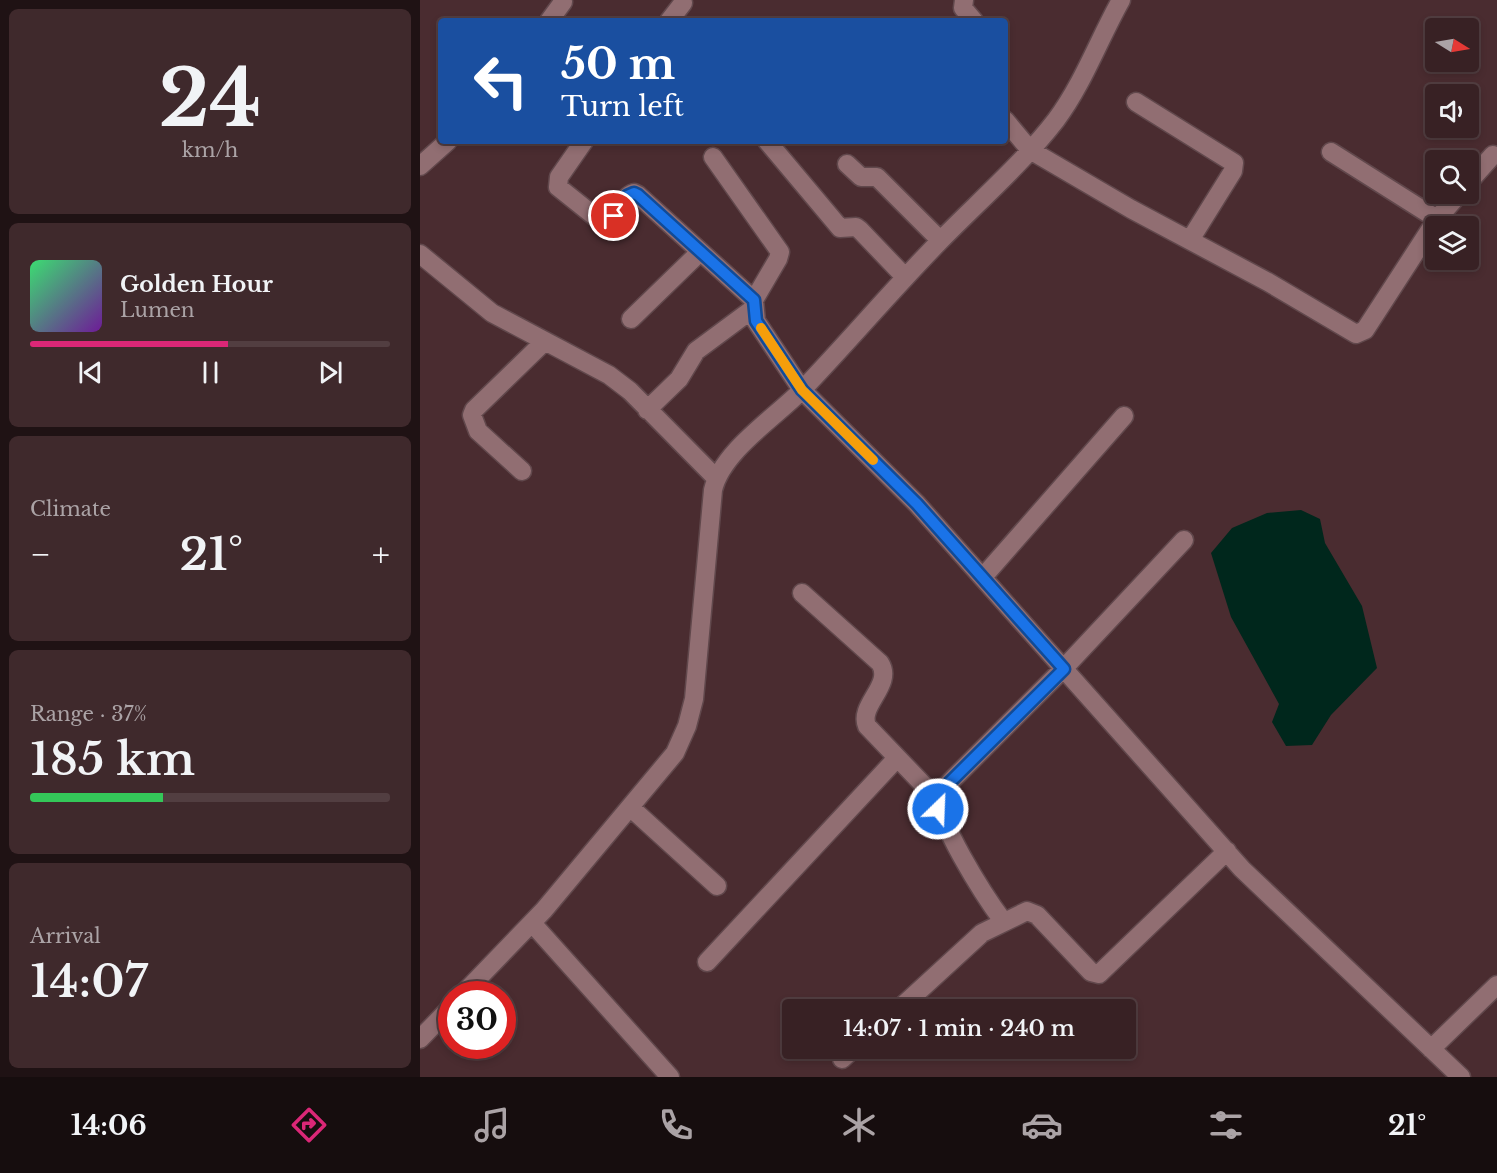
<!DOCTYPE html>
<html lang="en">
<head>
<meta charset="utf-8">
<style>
  :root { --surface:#382124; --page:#3f292c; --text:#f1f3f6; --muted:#aba3a6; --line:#523e41; --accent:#db2777 }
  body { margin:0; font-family:"Libre Baskerville",serif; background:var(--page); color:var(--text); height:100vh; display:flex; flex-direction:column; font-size:22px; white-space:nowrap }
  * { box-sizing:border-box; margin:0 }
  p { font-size:20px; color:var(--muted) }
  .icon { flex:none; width:33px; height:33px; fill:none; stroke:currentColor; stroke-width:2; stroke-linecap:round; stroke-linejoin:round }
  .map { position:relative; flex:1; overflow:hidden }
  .drawer { display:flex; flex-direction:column; gap:9px; padding:9px; background:#1f1214; width:420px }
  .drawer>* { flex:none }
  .hud { position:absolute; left:18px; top:18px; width:570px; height:126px; border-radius:6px; box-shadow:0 3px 9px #0003,0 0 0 2px var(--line); background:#1a4fa0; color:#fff; overflow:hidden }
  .needle { width:39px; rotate:101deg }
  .tools { position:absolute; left:1005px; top:18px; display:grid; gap:12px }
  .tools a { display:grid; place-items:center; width:54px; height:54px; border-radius:6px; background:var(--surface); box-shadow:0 3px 9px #0003,0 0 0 2px var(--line); font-size:30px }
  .speed { position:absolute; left:18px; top:981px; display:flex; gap:12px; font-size:30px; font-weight:700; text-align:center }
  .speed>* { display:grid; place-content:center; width:78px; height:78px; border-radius:50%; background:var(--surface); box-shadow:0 3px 9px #0003,0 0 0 2px var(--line); line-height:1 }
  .speed .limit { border:9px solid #d22; background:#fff; color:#111 }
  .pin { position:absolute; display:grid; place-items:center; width:51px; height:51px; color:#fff; margin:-26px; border:3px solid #fff; border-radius:50%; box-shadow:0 2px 6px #0007 }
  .me { position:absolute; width:66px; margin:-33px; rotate:24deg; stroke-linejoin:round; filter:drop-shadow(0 0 4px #0008) }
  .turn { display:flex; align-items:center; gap:21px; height:126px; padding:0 24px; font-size:27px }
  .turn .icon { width:78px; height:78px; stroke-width:2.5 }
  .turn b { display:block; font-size:42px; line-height:51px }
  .big { font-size:45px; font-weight:600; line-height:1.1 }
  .drawer .widget { flex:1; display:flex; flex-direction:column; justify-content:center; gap:9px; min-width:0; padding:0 21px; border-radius:9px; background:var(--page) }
  .drawer .dial { align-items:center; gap:0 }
  .dial b { font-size:78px; line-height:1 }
  .song { display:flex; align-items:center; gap:18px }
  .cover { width:72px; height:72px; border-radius:9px; background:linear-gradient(135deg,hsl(140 70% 55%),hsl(280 70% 35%)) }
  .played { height:6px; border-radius:3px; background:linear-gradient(90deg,var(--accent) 55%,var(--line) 55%) }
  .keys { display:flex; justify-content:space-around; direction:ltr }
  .heat { display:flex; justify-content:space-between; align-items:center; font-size:33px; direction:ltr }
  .charge { height:9px; border-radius:4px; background:linear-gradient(90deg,#34c759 37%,var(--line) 0) }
  .trip { position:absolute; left:362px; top:999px; width:354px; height:60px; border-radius:6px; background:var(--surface); box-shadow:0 3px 9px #0003,0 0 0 2px var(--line); font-weight:600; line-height:60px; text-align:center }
  .tabs { display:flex; height:96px; justify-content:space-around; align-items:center; background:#160d0e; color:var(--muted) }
  .tabs .icon { width:42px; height:42px }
  .tabs .current { color:var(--accent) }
  .tabs b { font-size:27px; color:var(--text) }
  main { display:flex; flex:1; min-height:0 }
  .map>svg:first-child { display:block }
  .water { fill:#00271c }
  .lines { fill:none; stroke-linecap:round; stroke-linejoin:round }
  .minor-casing { stroke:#61484c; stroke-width:21 }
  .minor { stroke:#916e72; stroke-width:18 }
  .route-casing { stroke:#114b97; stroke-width:15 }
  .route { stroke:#1a73e8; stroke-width:10 }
  .slow { stroke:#f59e0b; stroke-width:10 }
</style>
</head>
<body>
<main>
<section class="drawer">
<div class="widget dial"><b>24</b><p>km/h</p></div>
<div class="widget">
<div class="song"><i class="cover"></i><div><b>Golden Hour</b><p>Lumen</p></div></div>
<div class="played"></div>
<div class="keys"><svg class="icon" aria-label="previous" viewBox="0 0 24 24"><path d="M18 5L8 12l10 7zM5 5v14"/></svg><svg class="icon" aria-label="pause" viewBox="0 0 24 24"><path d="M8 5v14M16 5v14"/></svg><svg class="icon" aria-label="next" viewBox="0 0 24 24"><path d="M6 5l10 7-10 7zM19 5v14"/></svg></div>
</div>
<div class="widget"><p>Climate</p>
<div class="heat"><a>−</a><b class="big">21°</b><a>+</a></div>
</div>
<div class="widget"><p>Range · 37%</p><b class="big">185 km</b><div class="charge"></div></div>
<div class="widget"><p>Arrival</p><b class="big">14:07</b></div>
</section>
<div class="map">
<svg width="1077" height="1077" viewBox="0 0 1077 1077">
  <rect width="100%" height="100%" fill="#4a2c30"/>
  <path class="water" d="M 881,510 L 900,519 L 905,543 L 942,606 L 957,668 L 911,715 L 892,745 L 866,746 L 852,722 L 859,704 L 811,617 L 791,553 L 812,528 L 847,513 Z"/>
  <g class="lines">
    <g class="minor-casing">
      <path id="minor" d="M 544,0 L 543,8 L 554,21
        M 129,21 L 143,2
        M 249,21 L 263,3
        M 716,102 L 814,163 L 813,171 L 770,240
        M 585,120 L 610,150 L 711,209 L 848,282 L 936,334 L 945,330 L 1017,219 L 1039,194
        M 164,141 L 139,177 L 138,187 L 178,219 L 185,221 C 200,216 200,197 214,193 L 218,195 L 334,300 L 336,321 L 382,390 L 497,504 L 822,869 L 1041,1077
        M 347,141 L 420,228 L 436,227 L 440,230 L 485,277
        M 911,152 L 1017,219
        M 293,157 L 360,252 L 358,259 L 334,300
        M 427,164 L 441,177 L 457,177 L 520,240
        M 0,166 L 28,141
        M 1048,183 L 1073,155
        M 0,254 L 72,313 L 189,375 L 210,391 L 296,478
        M 211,319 L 280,252
        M 227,410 L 259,379 L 276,351 L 334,308
        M 102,471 L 58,431 L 52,415 L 54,410 L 125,341
        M 563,577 L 704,416
        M 382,593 L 460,663 C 474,685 438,705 447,726 L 517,799
        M 210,807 L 297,886
        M 583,921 C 568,901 510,813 520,792 L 644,668 L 764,540
        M 112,923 L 250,1077
        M 287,962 L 477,758
        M 43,994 L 124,910 L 255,753 L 267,726 L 274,699 L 293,490 C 302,451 356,417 383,389 C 429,341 472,290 519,242 C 558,202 602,164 636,120 C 663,84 679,39 701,0
        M 478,1010 L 562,933 L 607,911 L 617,915 L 671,972 L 679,974 L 807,851
        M 0,1039 L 32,1006
        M 1011,1049 L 1077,985
        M 422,1059 L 434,1048"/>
    </g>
    <use href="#minor" class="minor"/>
  </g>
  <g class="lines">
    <g class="route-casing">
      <path id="route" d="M 194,216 L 207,196 L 214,193 L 218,195 L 334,300 L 336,321 L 382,390 L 497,504 L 644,669 L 520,792 L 517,799 L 518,809"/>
    </g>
    <use href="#route" class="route"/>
    <path class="slow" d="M 341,328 L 382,390 L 453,460"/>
  </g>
</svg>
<div class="tools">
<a><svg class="needle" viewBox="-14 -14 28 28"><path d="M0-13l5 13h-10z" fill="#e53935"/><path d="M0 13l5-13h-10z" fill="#aba3a6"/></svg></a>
<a><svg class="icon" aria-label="sound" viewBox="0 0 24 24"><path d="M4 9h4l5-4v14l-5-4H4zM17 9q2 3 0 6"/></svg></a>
<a><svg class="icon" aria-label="search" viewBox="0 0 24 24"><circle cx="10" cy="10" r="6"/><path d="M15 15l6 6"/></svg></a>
<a><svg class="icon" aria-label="layers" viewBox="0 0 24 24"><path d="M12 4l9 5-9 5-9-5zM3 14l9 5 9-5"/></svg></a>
</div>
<div class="speed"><div class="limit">30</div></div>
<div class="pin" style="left:194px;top:216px;background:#d93025"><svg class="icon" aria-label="arrive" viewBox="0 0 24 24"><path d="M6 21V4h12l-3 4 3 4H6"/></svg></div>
<svg class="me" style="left:518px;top:809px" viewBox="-20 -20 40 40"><circle r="17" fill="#1a73e8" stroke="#fff" stroke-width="3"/><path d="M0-11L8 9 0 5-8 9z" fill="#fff"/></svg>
<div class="trip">14:07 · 1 min · 240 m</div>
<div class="hud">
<div class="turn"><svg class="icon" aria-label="left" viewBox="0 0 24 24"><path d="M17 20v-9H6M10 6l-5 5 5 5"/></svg><div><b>50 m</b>Turn left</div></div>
</div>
</div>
</main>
<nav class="tabs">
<b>14:06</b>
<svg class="icon current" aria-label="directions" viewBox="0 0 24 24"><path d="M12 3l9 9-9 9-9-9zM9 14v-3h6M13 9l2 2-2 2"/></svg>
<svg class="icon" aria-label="music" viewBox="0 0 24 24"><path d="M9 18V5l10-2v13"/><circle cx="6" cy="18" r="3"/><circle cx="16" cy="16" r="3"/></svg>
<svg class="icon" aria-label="phone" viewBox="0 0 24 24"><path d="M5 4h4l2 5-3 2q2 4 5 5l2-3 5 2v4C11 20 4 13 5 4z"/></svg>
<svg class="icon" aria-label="climate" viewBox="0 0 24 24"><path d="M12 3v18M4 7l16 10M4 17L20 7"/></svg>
<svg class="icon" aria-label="car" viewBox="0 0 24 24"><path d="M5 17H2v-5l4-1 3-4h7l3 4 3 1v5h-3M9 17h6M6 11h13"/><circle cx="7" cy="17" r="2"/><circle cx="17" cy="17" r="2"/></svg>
<svg class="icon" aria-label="filters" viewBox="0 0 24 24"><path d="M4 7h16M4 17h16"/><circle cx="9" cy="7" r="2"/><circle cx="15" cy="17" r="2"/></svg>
<b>21°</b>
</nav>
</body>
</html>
